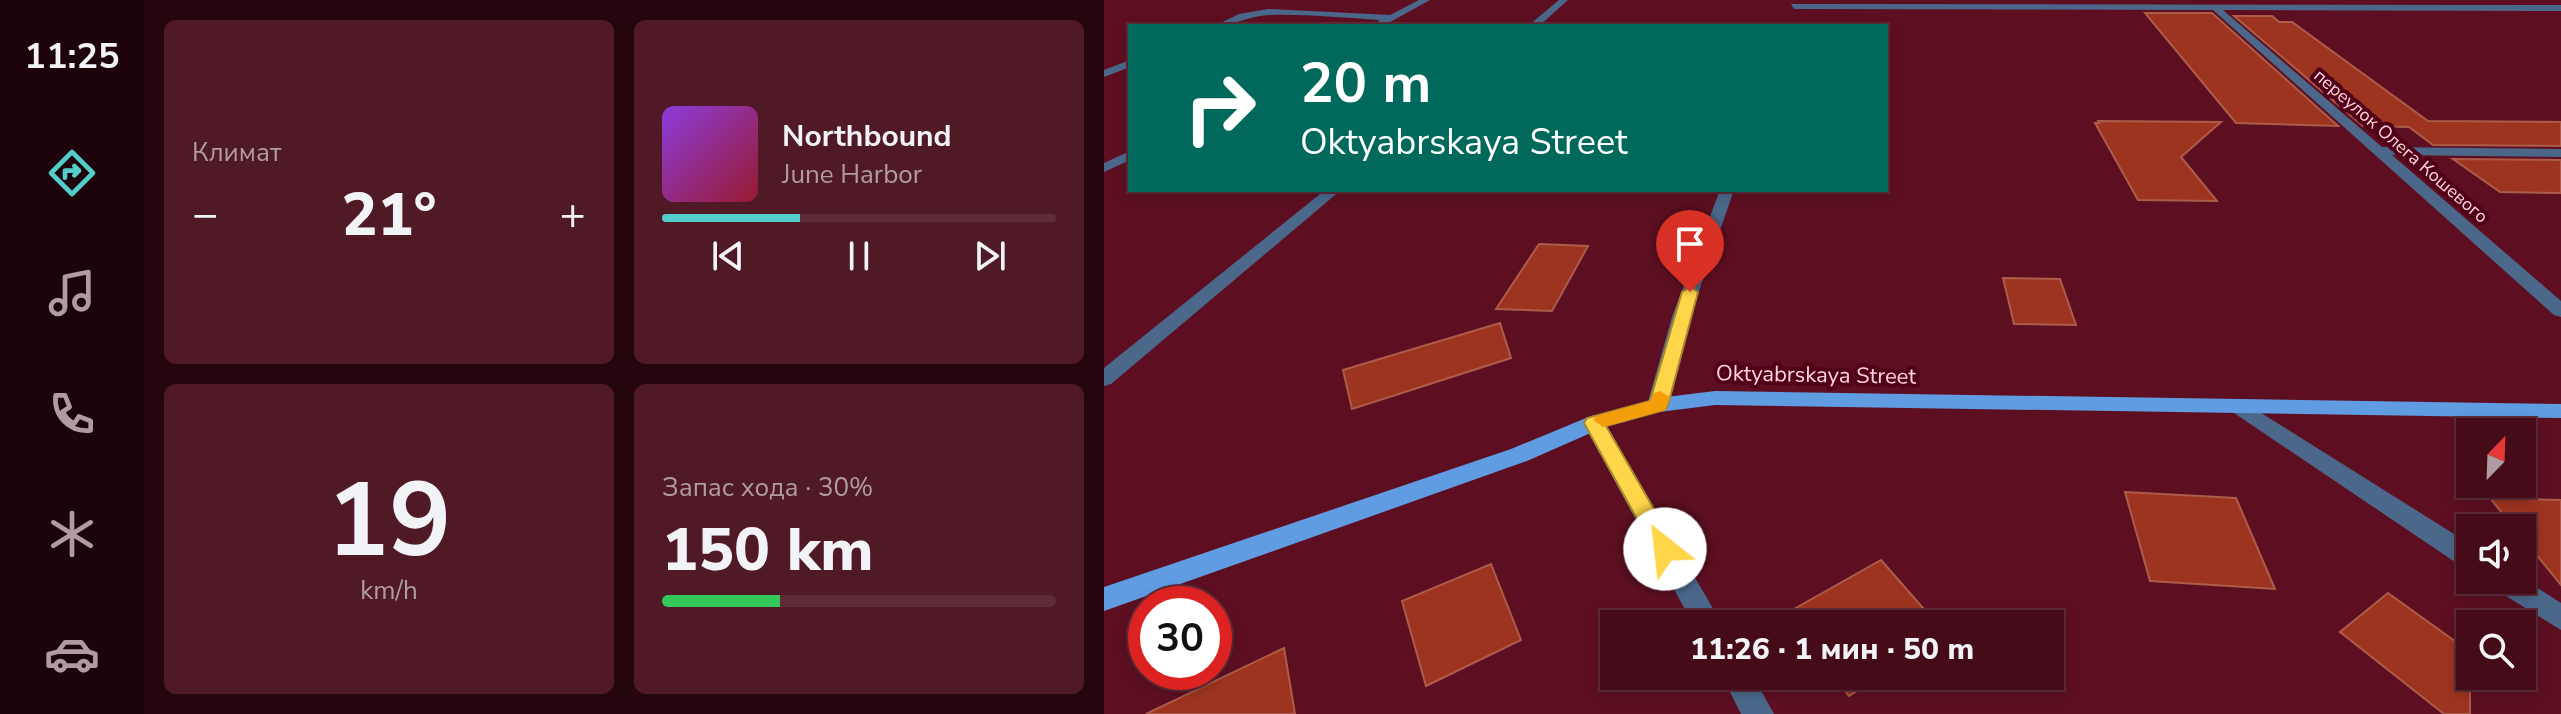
<!DOCTYPE html>
<html lang="ru">
<head>
<meta charset="utf-8">
<style>
  :root { --surface:#460b19; --page:#501926; --text:#f1f3f6; --muted:#b09ba2; --line:#5e2b38; --accent:#53cdca }
  body { margin:0; font-family:"Nunito Sans",sans-serif; background:var(--page); color:var(--text); height:100vh; display:flex; flex-direction:column; font-size:30px; white-space:nowrap }
  * { box-sizing:border-box; margin:0 }
  p { font-size:26px; color:var(--muted) }
  .icon { flex:none; width:44px; height:44px; fill:none; stroke:currentColor; stroke-width:2; stroke-linecap:round; stroke-linejoin:round }
  .map { position:relative; flex:1; overflow:hidden }
  .drawer { display:flex; flex-direction:column; gap:20px; padding:20px; background:#26060e; width:960px }
  .drawer>* { flex:none }
  .top-card { position:absolute; left:24px; top:24px; width:760px; height:168px; border-radius:0px; box-shadow:0 4px 12px #0003,0 0 0 2px var(--line); background:#00695c; color:#fff; overflow:hidden }
  .needle { width:52px; rotate:23deg }
  .controls { position:absolute; left:1352px; top:418px; display:grid; gap:16px }
  .controls a { display:grid; place-items:center; width:80px; height:80px; border-radius:0px; background:var(--surface); box-shadow:0 4px 12px #0003,0 0 0 2px var(--line); font-size:40px }
  .speed { position:absolute; left:24px; top:586px; display:flex; gap:16px; font-size:40px; font-weight:700; text-align:center }
  .speed>* { display:grid; place-content:center; width:104px; height:104px; border-radius:50%; background:var(--surface); box-shadow:0 4px 12px #0003,0 0 0 2px var(--line); line-height:1 }
  .speed .limit { border:12px solid #d22; background:#fff; color:#111 }
  .pin { position:absolute; display:grid; place-items:center; width:68px; height:68px; color:#fff; margin:-82px -34px; border-radius:50% 50% 50% 0; rotate:-45deg; box-shadow:0 0 8px #0007 }
  .pin .icon { rotate:45deg }
  .me { position:absolute; width:88px; margin:-44px; rotate:331deg; stroke-linejoin:round; filter:drop-shadow(0 0 6px #0008) }
  .turn { display:flex; align-items:center; gap:28px; height:168px; padding:0 40px; font-size:36px }
  .turn .icon { width:104px; height:104px; stroke-width:2.5 }
  .turn b { display:block; font-size:56px; line-height:68px }
  .big { font-size:60px; font-weight:800; line-height:1.1 }
  .drawer .card { flex:1; display:flex; flex-direction:column; justify-content:center; gap:12px; min-width:0; padding:0 28px; border-radius:12px; background:var(--page) }
  .drawer .dial { align-items:center; gap:0 }
  .dial b { font-size:104px; line-height:1 }
  .song { display:flex; align-items:center; gap:24px }
  .cover { width:96px; height:96px; border-radius:12px; background:linear-gradient(135deg,hsl(270 70% 55%),hsl(350 70% 35%)) }
  .played { height:8px; border-radius:4px; background:linear-gradient(90deg,var(--accent) 35%,var(--line) 35%) }
  .keys { display:flex; justify-content:space-around; direction:ltr }
  .heat { display:flex; justify-content:space-between; align-items:center; font-size:44px; direction:ltr }
  .charge { height:12px; border-radius:6px; background:linear-gradient(90deg,#34c759 30%,var(--line) 0) }
  .drawer .tiles { flex:1; display:grid; gap:20px; grid-template-columns:repeat(2,1fr) }
  .trip { position:absolute; left:496px; top:610px; width:464px; height:80px; border-radius:0px; background:var(--surface); box-shadow:0 4px 12px #0003,0 0 0 2px var(--line); font-weight:800; line-height:80px; text-align:center }
  main { display:flex; flex:1; min-height:0 }
  .tabs { display:flex; flex-direction:column; width:144px; justify-content:space-around; align-items:center; background:#1c040a; color:var(--muted) }
  .tabs .icon { width:56px; height:56px }
  .tabs .current { color:var(--accent) }
  .tabs b { font-size:36px; color:var(--text) }
  .map>svg:first-child { display:block }
  .building { fill:#9d341f; stroke:#ad5c4a; stroke-width:2 }
  .lines { fill:none; stroke-linecap:round; stroke-linejoin:round }
  .minor { fill:#4b688b; fill-rule:evenodd }
  .major { fill:#609ce2; fill-rule:evenodd }
  .route { fill:#ffd54a; stroke:#a68a30; stroke-width:2 }
  .slow { fill:#f59e0b }
  .labels { text-anchor:middle; dominant-baseline:central; stroke-width:8; stroke-linejoin:round; paint-order:stroke }
  .far-street-label { font-size:18px; fill:#fdd5d8; stroke:#510118 }
  .street-label { font-size:22px; fill:#fdd5d8; stroke:#510118 }
</style>
</head>
<body>
<main>
<nav class="tabs">
<b>11:25</b>
<svg class="icon current" aria-label="directions" viewBox="0 0 24 24"><path d="M12 3l9 9-9 9-9-9zM9 14v-3h6M13 9l2 2-2 2"/></svg>
<svg class="icon" aria-label="music" viewBox="0 0 24 24"><path d="M9 18V5l10-2v13"/><circle cx="6" cy="18" r="3"/><circle cx="16" cy="16" r="3"/></svg>
<svg class="icon" aria-label="phone" viewBox="0 0 24 24"><path d="M5 4h4l2 5-3 2q2 4 5 5l2-3 5 2v4C11 20 4 13 5 4z"/></svg>
<svg class="icon" aria-label="climate" viewBox="0 0 24 24"><path d="M12 3v18M4 7l16 10M4 17L20 7"/></svg>
<svg class="icon" aria-label="car" viewBox="0 0 24 24"><path d="M5 17H2v-5l4-1 3-4h7l3 4 3 1v5h-3M9 17h6M6 11h13"/><circle cx="7" cy="17" r="2"/><circle cx="17" cy="17" r="2"/></svg>
</nav>
<section class="drawer">
<div class="tiles">
<div class="card"><p>Климат</p>
<div class="heat"><a>−</a><b class="big">21°</b><a>+</a></div>
</div>
<div class="card">
<div class="song"><i class="cover"></i><div><b>Northbound</b><p>June Harbor</p></div></div>
<div class="played"></div>
<div class="keys"><svg class="icon" aria-label="previous" viewBox="0 0 24 24"><path d="M18 5L8 12l10 7zM5 5v14"/></svg><svg class="icon" aria-label="pause" viewBox="0 0 24 24"><path d="M8 5v14M16 5v14"/></svg><svg class="icon" aria-label="next" viewBox="0 0 24 24"><path d="M6 5l10 7-10 7zM19 5v14"/></svg></div>
</div>
<div class="card dial"><b>19</b><p>km/h</p></div>
<div class="card"><p>Запас хода · 30%</p><b class="big">150 km</b><div class="charge"></div></div>
</div>
</section>
<div class="map">
<svg width="1457" height="714" viewBox="0 0 1457 714">
  <rect width="100%" height="100%" fill="#5d0f21"/>
  <path class="building" d="M 1041,13 L 1108,13 L 1234,126 L 1132,123 Z
    M 1130,16 L 1168,16 L 1175,22 L 1188,22 L 1324,121 L 1457,122 L 1457,146 L 1329,145 L 1305,127 L 1259,126 Z
    M 994,121 L 1117,122 L 1077,157 L 1113,201 L 1034,200 L 991,123 L 995,123 Z
    M 1349,159 L 1457,160 L 1457,193 L 1396,192 Z
    M 435,244 L 484,246 L 448,311 L 392,309 Z
    M 899,278 L 956,279 L 972,325 L 910,324 Z
    M 396,323 L 407,358 L 248,409 L 239,370 Z
    M 1021,492 L 1132,498 L 1171,589 L 1046,581 Z
    M 1386,498 L 1457,500 L 1457,585 L 1418,537 L 1418,528 L 1410,528 Z
    M 777,560 L 833,624 L 692,624 L 683,613 Z
    M 387,564 L 417,640 L 322,686 L 298,601 Z
    M 1284,593 L 1366,652 L 1366,714 L 1340,714 L 1236,632 Z
    M 180,648 L 191,714 L 42,714 Z
    M 730,676 L 776,676 L 745,696 Z"/>
  <g class="lines">
    <path class="minor" d="M 315,0 L 326,0 L 279,26 L 271,24 L 276,20 C 240,18 203,14 167,15 C 146,15 130,26 110,26 L 135,14 L 164,9 L 286,15 Z
      M 455,0 L 464,0 L 435,26 L 424,26 Z
      M 687,4 L 1457,5 L 1457,11 L 1119,10 L 1278,147 L 1457,149 L 1457,157 L 1288,155 L 1457,301 L 1457,317 L 1450,315 L 1109,10 L 690,9 Z
      M 26,60 L 26,67 L 0,77 L 0,70 Z
      M 26,151 L 26,160 L 0,172 L 0,163 Z
      M 221,190 L 237,190 L 7,384 L 0,386 L 0,368 Z
      M 616,190 L 630,190 L 586,317 L 565,405 L 562,410 L 546,410 L 543,405 L 568,317 Z
      M 1138,401 L 1366,544 L 1366,569 L 1357,566 L 1130,413 L 1127,408 L 1130,403 Z
      M 490,415 L 498,418 L 618,624 L 589,624 L 479,423 L 482,418 Z
      M 1418,578 L 1457,603 L 1457,630 L 1389,588 L 1385,580 Z
      M 618,676 L 649,676 L 670,714 L 637,714 Z"/>
    <path class="major" d="M 611,391 L 1457,404 L 1457,418 L 611,405 L 555,412 L 498,428 L 423,461 L 0,611 L 0,587 L 407,449 L 482,418 L 554,398 Z"/>
  </g>
  <path class="route" d="M 586,287 L 594,292 L 564,405 L 561,410 L 502,426 L 573,549 L 569,555 L 561,558 L 553,555 L 480,423 L 483,418 L 546,401 L 578,292 Z"/>
  <path class="slow" d="M 556,391 L 566,397 L 561,410 L 499,427 L 489,420 L 492,416 L 546,401 L 550,393 Z"/>
  <g class="labels">
    <g class="far-street-label">
      <text transform="translate(1297 146) rotate(41)">переулок Олега Кошевого</text>
    </g>
    <g class="street-label">
      <text transform="translate(712 375) rotate(1)">Oktyabrskaya Street</text>
    </g>
  </g>
</svg>
<div class="controls">
<a><svg class="needle" viewBox="-14 -14 28 28"><path d="M0-13l5 13h-10z" fill="#e53935"/><path d="M0 13l5-13h-10z" fill="#b09ba2"/></svg></a>
<a><svg class="icon" aria-label="sound" viewBox="0 0 24 24"><path d="M4 9h4l5-4v14l-5-4H4zM17 9q2 3 0 6"/></svg></a>
<a><svg class="icon" aria-label="search" viewBox="0 0 24 24"><circle cx="10" cy="10" r="6"/><path d="M15 15l6 6"/></svg></a>
</div>
<div class="speed"><div class="limit">30</div></div>
<div class="pin" style="left:586px;top:292px;background:#d93025"><svg class="icon" aria-label="arrive" viewBox="0 0 24 24"><path d="M6 21V4h12l-3 4 3 4H6"/></svg></div>
<svg class="me" style="left:561px;top:549px" viewBox="-20 -20 40 40"><circle r="19" fill="#fff"/><path d="M0-13L10 11 0 6-10 11z" fill="#ffd54a"/></svg>
<div class="trip">11:26 · 1 мин · 50 m</div>
<div class="top-card">
<div class="turn"><svg class="icon" aria-label="right" viewBox="0 0 24 24"><path d="M7 20v-9h11M14 6l5 5-5 5"/></svg><div><b>20 m</b>Oktyabrskaya Street</div></div>
</div>
</div>
</main>
</body>
</html>
